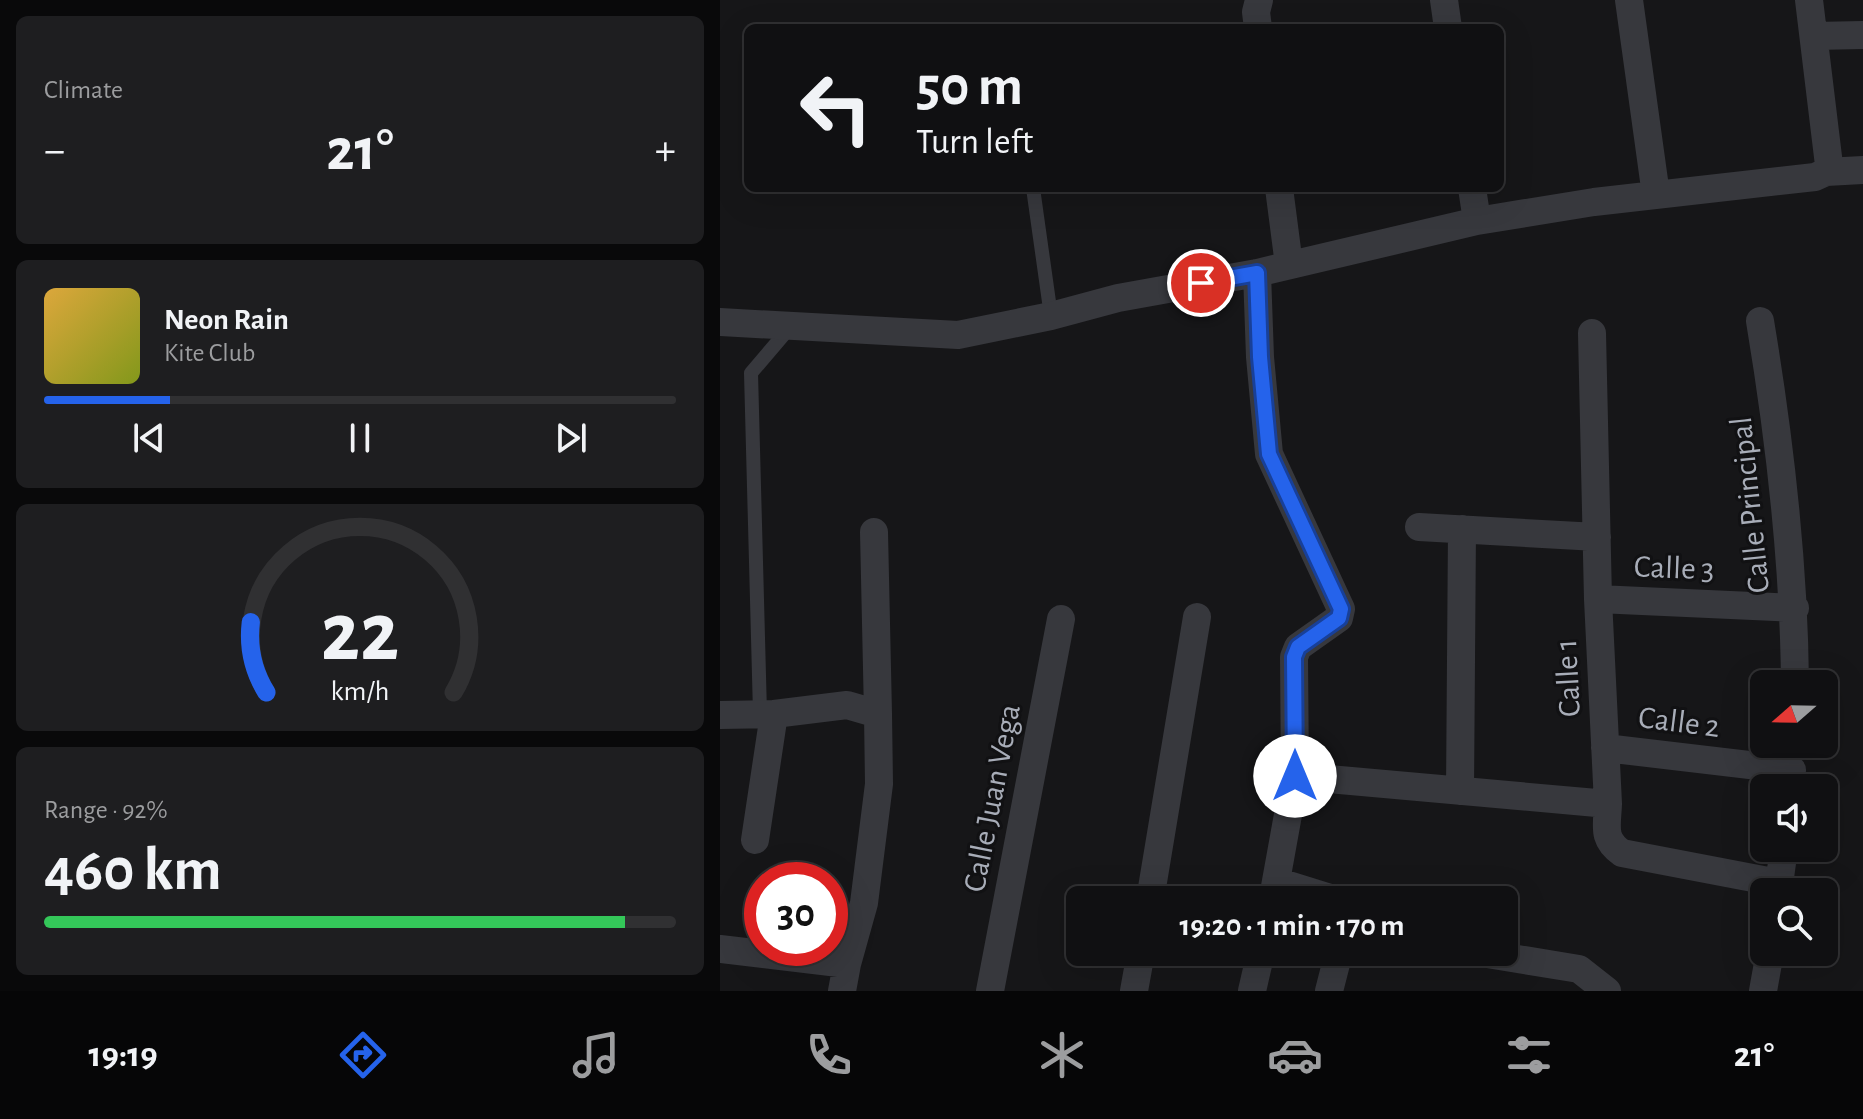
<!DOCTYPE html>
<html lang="en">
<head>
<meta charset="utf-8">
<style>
  :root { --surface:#101012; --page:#1e1e20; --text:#f1f3f6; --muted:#9c9d9f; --line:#303032; --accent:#2563eb }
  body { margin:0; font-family:"Alegreya Sans",sans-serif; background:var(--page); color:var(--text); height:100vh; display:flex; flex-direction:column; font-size:30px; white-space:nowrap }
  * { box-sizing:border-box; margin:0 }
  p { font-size:26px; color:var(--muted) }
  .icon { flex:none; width:44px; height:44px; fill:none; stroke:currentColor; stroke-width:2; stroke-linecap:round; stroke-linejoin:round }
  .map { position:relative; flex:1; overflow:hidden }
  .drawer { display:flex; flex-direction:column; gap:16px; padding:16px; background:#09090a; width:720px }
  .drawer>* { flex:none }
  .banner { position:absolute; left:24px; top:24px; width:760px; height:168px; border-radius:12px; box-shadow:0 8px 32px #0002,0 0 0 2px var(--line); background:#101012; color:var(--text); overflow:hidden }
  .needle { width:52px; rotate:250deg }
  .tools { position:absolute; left:1030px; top:670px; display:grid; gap:16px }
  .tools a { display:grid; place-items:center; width:88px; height:88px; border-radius:12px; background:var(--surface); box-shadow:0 8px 32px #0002,0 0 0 2px var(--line); font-size:40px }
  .speed { position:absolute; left:24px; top:862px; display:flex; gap:16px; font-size:40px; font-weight:700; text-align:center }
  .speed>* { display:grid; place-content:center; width:104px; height:104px; border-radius:50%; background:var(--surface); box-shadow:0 8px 32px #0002,0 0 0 2px var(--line); line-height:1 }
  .speed .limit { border:12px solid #d22; background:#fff; color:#111 }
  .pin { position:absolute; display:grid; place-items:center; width:68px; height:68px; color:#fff; margin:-34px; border:4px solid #fff; border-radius:50%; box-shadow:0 2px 8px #0007 }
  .me { position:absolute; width:88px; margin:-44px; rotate:0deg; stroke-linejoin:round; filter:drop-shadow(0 0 6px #0008) }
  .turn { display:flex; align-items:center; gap:28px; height:168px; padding:0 40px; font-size:36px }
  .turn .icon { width:104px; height:104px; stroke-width:2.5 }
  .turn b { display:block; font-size:56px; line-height:68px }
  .big { font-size:60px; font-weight:700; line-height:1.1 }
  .drawer .card { flex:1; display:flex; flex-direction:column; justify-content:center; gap:12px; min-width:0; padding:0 28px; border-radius:12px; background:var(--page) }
  .drawer .dial { align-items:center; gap:0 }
  .dial svg { height:208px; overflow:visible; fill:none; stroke:var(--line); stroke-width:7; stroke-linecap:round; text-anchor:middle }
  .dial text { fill:var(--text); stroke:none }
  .song { display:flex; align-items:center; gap:24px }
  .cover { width:96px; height:96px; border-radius:12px; background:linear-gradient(135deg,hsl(40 70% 55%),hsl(70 70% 35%)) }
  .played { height:8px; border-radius:4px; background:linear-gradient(90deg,var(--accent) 20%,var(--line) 20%) }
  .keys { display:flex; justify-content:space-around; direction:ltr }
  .heat { display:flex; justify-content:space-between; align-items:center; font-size:44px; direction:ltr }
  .charge { height:12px; border-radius:6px; background:linear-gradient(90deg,#34c759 92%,var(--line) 0) }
  .trip { position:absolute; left:346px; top:886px; width:452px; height:80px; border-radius:12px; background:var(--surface); box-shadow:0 8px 32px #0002,0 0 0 2px var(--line); font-weight:700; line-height:80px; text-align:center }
  .dock { display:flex; height:128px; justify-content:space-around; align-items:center; background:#060607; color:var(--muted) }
  .dock .icon { width:56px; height:56px }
  .dock .on { color:var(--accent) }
  .dock b { font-size:36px; color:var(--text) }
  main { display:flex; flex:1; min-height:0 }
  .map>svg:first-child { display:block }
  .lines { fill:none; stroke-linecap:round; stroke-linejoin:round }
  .lane { stroke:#37383d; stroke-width:14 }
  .street { stroke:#37383d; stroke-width:28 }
  .route-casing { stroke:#184099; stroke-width:20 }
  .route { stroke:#2563eb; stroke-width:14 }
  .labels { text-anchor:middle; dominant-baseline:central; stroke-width:6; stroke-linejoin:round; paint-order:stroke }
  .street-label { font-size:32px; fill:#a8adb8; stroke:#111113 }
</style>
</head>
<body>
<main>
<section class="drawer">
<div class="card"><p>Climate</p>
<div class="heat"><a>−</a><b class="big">21°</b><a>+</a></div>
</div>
<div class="card">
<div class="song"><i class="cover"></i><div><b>Neon Rain</b><p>Kite Club</p></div></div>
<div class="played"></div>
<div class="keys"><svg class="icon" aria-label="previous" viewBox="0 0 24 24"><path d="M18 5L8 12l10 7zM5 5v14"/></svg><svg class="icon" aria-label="pause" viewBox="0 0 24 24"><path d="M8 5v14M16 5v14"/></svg><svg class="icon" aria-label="next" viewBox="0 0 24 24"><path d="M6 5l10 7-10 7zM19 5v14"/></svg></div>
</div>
<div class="card dial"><svg viewBox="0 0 100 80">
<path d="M14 69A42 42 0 1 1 86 69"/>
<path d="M14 69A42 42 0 0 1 8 42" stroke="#2563eb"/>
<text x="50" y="56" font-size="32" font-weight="700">22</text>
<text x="50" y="72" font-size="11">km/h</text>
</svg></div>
<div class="card"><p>Range · 92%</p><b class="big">460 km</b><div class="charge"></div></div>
</section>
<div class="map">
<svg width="1143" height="991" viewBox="0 0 1143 991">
  <rect width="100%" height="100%" fill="#161618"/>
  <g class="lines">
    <path class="lane" d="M 313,188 L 331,316
      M 40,713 L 31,373 L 72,325"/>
    <path class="street" d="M 724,0 L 728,28
      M 909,0 L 936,195
      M 1089,0 L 1109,165 L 1106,172
      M 538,28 L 536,12 L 539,0
      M 1094,36 L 1143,35
      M 559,188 L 569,265
      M 752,188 L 757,221
      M 537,273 L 540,357 L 549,454 L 621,609 L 619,618 L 578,647 L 574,657 L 575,776 L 556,881
      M 1040,321 C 1060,441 1074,562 1075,684
      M 0,322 L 238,335 L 331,316 L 398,298 L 537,273 L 757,221 L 874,202 L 1095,177 L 1106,172 L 1143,170
      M 872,333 L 878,599 L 888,804 C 887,827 882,839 902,853 L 1059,883
      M 699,527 L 877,537
      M 154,532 L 158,714
      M 878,599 L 1075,608
      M 0,715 L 54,714
      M 885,748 L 1072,770
      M 575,776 L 888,804
      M 740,791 L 742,529
      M 35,840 L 54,714 L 127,705 L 158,714 L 159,784 L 144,903 L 127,964 L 122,991
      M 1058,892 L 1064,848
      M 553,897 L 556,881 L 617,900
      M 430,900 L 477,617
      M 0,949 L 127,964
      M 755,952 L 859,969 L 887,991
      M 270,991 L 341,619
      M 414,991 L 421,952
      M 532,991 L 541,952
      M 609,991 L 619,952
      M 1043,991 L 1050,952"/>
  </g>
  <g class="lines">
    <g class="route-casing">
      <path id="route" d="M 481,283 L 537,273 L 540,357 L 549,454 L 621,609 L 619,618 L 578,647 L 574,657 L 575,776"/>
    </g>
    <use href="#route" class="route"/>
  </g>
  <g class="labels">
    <g class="street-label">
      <text transform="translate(1030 505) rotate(-96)">Calle Principal</text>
      <text transform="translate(954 568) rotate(2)">Calle 3</text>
      <text transform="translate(848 678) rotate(-93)">Calle 1</text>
      <text transform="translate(959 722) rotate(7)">Calle 2</text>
      <text transform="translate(272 798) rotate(-79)">Calle Juan Vega</text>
    </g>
  </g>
</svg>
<div class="tools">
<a><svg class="needle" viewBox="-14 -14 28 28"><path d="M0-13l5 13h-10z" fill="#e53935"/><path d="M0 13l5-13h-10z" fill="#9c9d9f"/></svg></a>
<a><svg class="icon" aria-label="sound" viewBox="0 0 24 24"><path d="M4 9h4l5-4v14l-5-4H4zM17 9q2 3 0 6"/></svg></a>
<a><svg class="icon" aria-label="search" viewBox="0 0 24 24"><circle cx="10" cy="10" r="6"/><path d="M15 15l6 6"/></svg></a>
</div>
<div class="speed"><div class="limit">30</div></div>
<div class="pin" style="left:481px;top:283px;background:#d93025"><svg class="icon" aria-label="arrive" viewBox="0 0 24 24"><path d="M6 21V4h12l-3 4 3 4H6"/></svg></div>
<svg class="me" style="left:575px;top:776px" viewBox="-20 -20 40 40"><circle r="19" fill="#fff"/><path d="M0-13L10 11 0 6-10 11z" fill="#2563eb"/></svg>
<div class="trip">19:20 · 1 min · 170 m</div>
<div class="banner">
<div class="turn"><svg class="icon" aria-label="left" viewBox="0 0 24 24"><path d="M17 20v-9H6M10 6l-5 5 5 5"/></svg><div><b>50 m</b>Turn left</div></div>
</div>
</div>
</main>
<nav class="dock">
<b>19:19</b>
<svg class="icon on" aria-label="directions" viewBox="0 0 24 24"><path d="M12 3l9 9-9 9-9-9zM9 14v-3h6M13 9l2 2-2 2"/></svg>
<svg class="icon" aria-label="music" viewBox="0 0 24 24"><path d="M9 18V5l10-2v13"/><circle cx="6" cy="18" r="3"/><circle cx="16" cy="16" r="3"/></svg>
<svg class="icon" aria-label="phone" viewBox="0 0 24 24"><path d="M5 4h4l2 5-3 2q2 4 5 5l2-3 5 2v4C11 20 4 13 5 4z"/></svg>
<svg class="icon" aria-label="climate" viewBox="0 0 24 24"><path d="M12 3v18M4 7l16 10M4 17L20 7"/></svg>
<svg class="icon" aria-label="car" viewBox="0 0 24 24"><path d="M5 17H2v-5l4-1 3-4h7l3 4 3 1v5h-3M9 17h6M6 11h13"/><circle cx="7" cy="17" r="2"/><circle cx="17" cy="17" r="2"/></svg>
<svg class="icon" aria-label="filters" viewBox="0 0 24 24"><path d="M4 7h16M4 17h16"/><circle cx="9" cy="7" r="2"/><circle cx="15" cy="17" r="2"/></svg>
<b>21°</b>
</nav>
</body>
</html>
